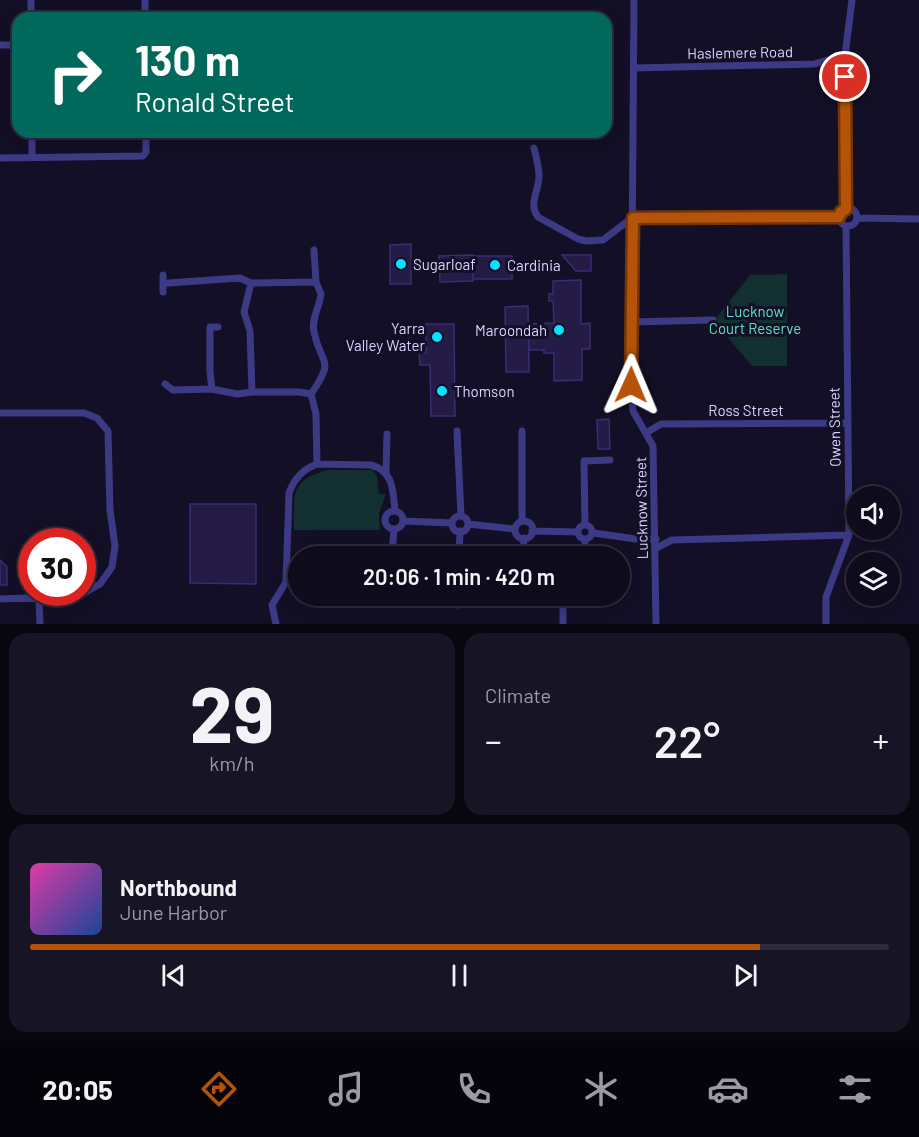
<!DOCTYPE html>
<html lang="en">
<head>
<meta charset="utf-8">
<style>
  :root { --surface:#0e0b1c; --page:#171425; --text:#f1f3f6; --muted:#9b9ba3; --line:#2e2b3b; --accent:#b45309 }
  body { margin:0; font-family:Barlow,sans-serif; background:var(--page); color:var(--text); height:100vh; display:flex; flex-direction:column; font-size:22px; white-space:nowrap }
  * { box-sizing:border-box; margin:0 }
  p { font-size:20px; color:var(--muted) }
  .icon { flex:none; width:33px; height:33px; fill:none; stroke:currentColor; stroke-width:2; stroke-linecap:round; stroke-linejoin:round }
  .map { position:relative; height:624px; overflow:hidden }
  .details { display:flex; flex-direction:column; gap:9px; padding:9px; background:#08060f; flex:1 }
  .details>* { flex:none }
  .top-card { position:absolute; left:12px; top:12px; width:600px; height:126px; border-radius:18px; box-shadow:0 3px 15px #0003,0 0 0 2px var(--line); background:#00695c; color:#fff; overflow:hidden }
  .fabs { position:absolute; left:846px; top:486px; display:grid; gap:12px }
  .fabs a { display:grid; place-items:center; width:54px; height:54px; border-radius:50%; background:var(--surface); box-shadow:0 3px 15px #0003,0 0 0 2px var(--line); font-size:30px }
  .speed { position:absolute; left:18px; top:528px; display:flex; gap:12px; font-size:30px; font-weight:700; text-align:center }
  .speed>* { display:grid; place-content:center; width:78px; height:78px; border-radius:50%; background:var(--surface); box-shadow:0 3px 15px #0003,0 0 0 2px var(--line); line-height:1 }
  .speed .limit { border:9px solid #d22; background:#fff; color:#111 }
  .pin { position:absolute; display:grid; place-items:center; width:51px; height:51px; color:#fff; margin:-26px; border:3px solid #fff; border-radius:50%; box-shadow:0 2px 6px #0007 }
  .me { position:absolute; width:66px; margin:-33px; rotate:1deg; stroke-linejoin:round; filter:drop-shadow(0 0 4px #0008) }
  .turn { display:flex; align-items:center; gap:21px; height:126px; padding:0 24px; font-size:27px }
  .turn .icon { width:78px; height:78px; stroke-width:2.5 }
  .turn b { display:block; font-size:42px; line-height:51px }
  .big { font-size:45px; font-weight:600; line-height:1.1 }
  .details .widget { flex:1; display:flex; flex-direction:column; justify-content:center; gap:9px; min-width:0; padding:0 21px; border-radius:18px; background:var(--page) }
  .details .dial { align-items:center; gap:0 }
  .dial b { font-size:78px; line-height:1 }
  .song { display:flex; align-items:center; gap:18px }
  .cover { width:72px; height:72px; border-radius:9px; background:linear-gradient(135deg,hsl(320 70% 55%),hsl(220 70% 35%)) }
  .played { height:6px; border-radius:3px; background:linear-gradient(90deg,var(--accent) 85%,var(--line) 85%) }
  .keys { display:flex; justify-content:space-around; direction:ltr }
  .heat { display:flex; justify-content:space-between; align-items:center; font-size:33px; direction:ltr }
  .details .tiles { flex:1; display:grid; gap:9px; grid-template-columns:1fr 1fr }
  .widget:last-child { grid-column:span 2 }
  .trip { position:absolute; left:288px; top:546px; width:342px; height:60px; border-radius:30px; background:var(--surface); box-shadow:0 3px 15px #0003,0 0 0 2px var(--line); font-weight:600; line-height:60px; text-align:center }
  .menu { display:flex; height:96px; justify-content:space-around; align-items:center; background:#06040b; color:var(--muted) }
  .menu .icon { width:42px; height:42px }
  .menu .active { color:var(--accent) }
  .menu b { font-size:27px; color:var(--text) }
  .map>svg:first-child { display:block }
  .green { fill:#12302f }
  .building { fill:#241b47; stroke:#3b2d73; stroke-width:1.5 }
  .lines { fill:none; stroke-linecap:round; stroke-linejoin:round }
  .minor { stroke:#3d3a85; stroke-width:7 }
  .route-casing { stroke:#753606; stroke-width:15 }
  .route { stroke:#b45309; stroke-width:10 }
  .poi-dot { fill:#00e5ff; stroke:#130f26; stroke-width:2 }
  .labels { text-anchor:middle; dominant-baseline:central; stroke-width:6; stroke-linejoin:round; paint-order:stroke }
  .street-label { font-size:15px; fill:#d9d4ff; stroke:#130f26 }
  .poi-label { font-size:15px; fill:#d9d4ff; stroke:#130f26; text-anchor:start }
  .park-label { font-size:15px; fill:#5fe0c0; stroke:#130f26 }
</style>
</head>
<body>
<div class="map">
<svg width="919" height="624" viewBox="0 0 919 624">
  <rect width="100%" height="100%" fill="#130f26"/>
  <path class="green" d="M 787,274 L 787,366 L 752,366 L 717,325 L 717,317 L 750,275 Z
    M 328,470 L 373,470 L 377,476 L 379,494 L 386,494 L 379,513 L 380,530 L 294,530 C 294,496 289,480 328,470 Z"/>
  <path class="building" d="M 411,244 L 411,284 L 390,284 L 390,245 Z
    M 473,255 L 473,281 L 440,282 L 439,256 Z
    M 562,255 L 591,255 L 591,271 L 576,271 Z
    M 473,256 L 512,256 L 512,261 L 517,261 L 517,268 L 512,268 L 512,279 L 473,279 Z
    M 581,280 L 581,324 L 590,323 L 590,349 L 582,349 L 582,380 L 554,381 L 554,353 L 544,353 L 544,350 L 529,350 L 528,324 L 554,323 L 553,301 L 549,301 L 549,294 L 553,294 L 553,281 Z
    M 528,306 L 529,372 L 506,372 L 505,307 Z
    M 426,324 L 454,324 L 455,416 L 431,416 L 430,365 L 420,365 L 419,353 L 426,353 Z
    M 609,419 L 610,449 L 598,449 L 597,420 Z
    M 190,504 L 256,504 L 256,584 L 190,583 Z
    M 0,560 L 7,567 L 7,585 L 0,585 Z"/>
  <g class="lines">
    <path class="minor" d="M 31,0 L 31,18
      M 145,0 L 145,18
      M 634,0 L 631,390 L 633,411 L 653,446 L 656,624
      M 0,45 L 18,45
      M 634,68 L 814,64 L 845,55
      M 32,132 L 32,158
      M 534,148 C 536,157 539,166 539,176 C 539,191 528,204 538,217 L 578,239 L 586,241 L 603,240 L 633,217 L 839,217
      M 0,158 L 143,156 L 146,152 L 146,132
      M839 217a9 9 0 1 1 18 0a9 9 0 1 1-18 0Z
      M 846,209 L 845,55 L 852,0
      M 857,218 L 919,219
      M 314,250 L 316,282
      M 168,283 L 240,278 L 251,283
      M 163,292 L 163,275
      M 632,322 L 713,320
      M 165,384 L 173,390 L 212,389 L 237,394 L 252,392 L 299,392 L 311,394
      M 212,389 L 210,372 L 210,327 L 218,327
      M 252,392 L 250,331 L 244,312 L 251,283 L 316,282 L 321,294 C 320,306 311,319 314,332 C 321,366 336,358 311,394 L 316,414 L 317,464
      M 0,413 L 84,413 L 97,418 L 108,431 L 110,510 L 115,546 L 112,567 L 100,584 L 79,596 L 0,599
      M 457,431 L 461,516
      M 646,433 L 661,424 L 848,423
      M 386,472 L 387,434
      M385 520a9 9 0 1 1 18 0a9 9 0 1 1-18 0Z
      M452 524a8 8 0 1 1 16 0a8 8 0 1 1-16 0Z
      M 403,521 L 452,523
      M 522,521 L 522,431
      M515 530a9 9 0 1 1 18 0a9 9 0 1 1-18 0Z
      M 468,524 L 515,529
      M578 532a7 7 0 1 1 14 0a7 7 0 1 1-14 0Z
      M 585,525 L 584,461 L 610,460
      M 532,531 L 578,532
      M 593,533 L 636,539 L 656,539
      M 656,548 L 672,540 L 849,535
      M 392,556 L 394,529
      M 459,556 L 460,531
      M 523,556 L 524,538
      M 585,556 L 585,540
      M 288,568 L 298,568
      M 341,596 L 341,599
      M 528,596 L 534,603
      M 577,597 L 578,596
      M 39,599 L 40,624
      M 386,604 L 391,596
      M 458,605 L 458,596
      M 276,624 L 272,605 L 286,582 L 289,493 C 294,479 303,469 317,464 L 371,465 C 394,471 393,492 395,511
      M 563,624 L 563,606
      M 826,624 L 826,597 L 849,535 L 846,226"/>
  </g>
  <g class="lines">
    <g class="route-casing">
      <path id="route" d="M 631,385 L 633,218 L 839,217 L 841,212 L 846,209 L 845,77"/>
    </g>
    <use href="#route" class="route"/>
  </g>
  <g class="poi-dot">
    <circle cx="401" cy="264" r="6"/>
    <circle cx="495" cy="265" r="6"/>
    <circle cx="559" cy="330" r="6"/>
    <circle cx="437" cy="337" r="6"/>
    <circle cx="442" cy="391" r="6"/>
  </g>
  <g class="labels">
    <g class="street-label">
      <text transform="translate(740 52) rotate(-1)">Haslemere Road</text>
      <text x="746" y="410">Ross Street</text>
      <text transform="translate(834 427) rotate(-91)">Owen Street</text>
      <text transform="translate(641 508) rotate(-91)">Lucknow Street</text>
    </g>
    <g class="poi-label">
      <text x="413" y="264">Sugarloaf</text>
      <text x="507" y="265">Cardinia</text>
      <text x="425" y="328" text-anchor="end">Yarra<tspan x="425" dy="17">Valley Water</tspan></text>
      <text x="547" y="330" text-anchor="end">Maroondah</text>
      <text x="454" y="391">Thomson</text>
    </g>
    <g class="park-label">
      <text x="755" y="311">Lucknow<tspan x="755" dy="17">Court Reserve</tspan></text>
    </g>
  </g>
</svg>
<div class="fabs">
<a><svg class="icon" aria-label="sound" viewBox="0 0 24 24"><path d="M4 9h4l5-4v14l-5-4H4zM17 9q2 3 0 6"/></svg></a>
<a><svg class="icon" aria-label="layers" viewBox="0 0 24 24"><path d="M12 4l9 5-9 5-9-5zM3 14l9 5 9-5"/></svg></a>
</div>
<div class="speed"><div class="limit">30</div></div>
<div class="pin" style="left:845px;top:77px;background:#d93025"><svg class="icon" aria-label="arrive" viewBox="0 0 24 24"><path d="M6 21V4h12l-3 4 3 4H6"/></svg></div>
<svg class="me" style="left:631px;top:385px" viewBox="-20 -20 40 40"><path d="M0-17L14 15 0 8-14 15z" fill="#b45309" stroke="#fff" stroke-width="4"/></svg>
<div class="trip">20:06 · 1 min · 420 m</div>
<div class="top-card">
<div class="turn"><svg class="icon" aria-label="right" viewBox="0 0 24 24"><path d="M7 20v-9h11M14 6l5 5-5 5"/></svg><div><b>130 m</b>Ronald Street</div></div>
</div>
</div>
<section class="details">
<div class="tiles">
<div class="widget dial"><b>29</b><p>km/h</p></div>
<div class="widget"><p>Climate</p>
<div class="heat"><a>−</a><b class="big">22°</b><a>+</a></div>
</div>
<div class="widget">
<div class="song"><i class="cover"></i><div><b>Northbound</b><p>June Harbor</p></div></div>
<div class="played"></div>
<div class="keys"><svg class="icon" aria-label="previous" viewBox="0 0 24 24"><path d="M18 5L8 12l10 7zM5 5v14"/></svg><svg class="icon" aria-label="pause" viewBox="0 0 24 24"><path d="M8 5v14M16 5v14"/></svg><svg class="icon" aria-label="next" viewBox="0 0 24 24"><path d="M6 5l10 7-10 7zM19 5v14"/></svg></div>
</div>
</div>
</section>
<nav class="menu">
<b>20:05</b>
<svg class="icon active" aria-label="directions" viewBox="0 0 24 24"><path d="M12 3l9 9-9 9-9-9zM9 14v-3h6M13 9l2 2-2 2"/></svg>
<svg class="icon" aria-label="music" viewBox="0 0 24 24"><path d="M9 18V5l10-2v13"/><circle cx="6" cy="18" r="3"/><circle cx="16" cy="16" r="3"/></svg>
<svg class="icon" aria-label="phone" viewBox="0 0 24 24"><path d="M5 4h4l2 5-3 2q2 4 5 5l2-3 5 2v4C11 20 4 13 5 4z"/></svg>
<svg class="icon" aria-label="climate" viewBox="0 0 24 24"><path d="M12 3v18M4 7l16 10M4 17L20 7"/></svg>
<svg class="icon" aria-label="car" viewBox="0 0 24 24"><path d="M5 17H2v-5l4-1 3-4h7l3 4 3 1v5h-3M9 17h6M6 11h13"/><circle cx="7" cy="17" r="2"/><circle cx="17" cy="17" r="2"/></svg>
<svg class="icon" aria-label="filters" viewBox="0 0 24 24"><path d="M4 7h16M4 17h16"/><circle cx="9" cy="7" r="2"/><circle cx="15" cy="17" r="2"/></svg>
</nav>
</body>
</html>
